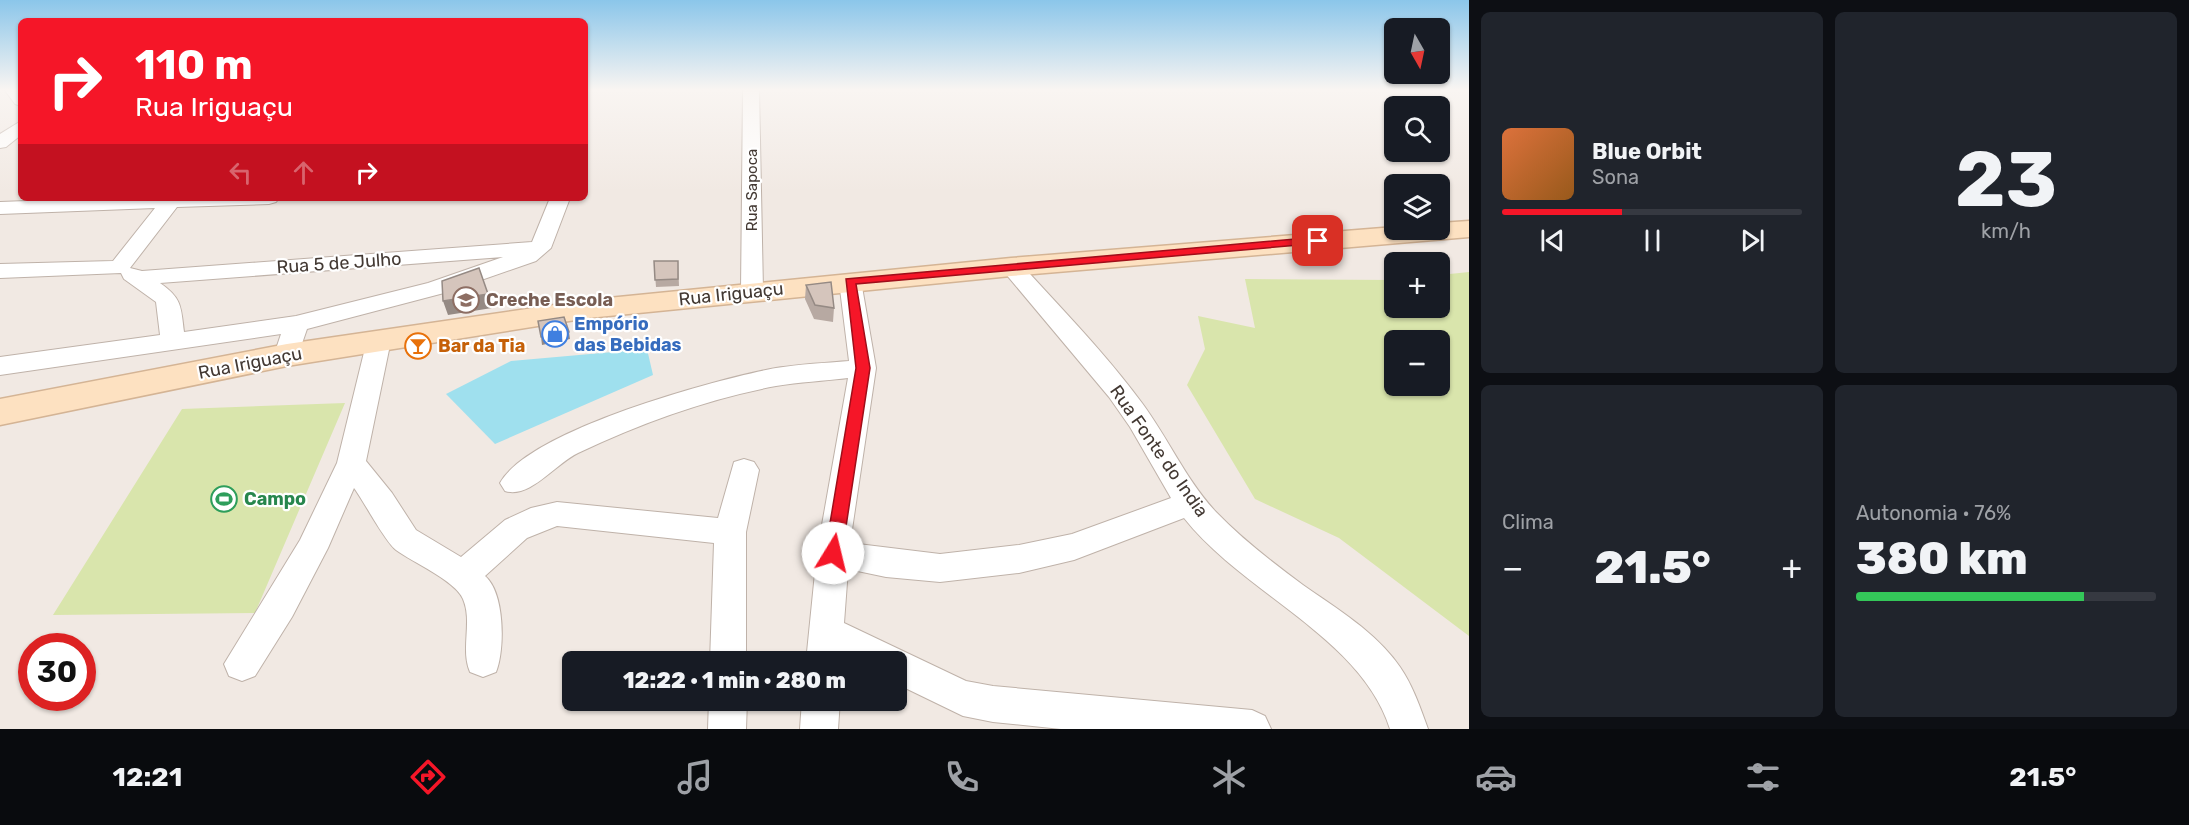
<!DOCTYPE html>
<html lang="pt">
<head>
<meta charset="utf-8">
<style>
  :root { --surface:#171b24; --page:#20242c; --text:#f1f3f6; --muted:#9ea1a6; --line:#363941; --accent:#f51628 }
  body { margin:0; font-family:Rubik,sans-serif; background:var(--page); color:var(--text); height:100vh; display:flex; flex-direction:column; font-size:22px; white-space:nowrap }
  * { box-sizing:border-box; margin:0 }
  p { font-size:20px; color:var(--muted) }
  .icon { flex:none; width:33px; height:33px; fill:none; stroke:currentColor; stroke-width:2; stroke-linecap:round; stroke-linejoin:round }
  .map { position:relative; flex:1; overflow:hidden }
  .details { display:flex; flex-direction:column; gap:12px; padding:12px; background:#0d0f14; width:720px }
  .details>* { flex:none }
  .hud { position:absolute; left:18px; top:18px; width:570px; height:183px; border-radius:9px; box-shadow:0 2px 4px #0004; background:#f51628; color:#fff; overflow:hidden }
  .needle { width:39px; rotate:171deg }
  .tools { position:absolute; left:1384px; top:18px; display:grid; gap:12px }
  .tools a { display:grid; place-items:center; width:66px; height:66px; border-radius:9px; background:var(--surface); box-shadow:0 2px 4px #0004; font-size:30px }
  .speed { position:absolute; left:18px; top:633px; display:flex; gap:12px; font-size:30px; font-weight:700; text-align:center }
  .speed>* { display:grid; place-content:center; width:78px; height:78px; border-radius:50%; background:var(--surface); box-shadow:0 2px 4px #0004; line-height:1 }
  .speed .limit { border:9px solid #d22; background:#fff; color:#111 }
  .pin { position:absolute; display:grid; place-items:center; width:51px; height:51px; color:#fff; margin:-26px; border-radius:12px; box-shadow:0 3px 9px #0006 }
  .me { position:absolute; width:66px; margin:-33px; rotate:9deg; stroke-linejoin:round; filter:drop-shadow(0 0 4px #0008) }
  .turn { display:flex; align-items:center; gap:21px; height:126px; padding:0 18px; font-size:27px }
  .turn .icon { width:78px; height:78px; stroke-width:2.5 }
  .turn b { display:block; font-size:42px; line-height:51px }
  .lanes { display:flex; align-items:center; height:57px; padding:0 18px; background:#0003; justify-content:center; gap:30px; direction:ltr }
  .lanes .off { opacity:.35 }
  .big { font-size:45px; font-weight:800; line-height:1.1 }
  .details .tile { flex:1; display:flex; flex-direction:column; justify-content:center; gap:9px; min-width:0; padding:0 21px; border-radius:9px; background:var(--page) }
  .details .dial { align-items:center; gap:0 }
  .dial b { font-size:78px; line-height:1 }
  .song { display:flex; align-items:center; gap:18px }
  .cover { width:72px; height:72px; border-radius:9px; background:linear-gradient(135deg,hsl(20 70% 55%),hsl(30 70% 35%)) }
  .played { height:6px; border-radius:3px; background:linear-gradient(90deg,var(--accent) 40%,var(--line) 40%) }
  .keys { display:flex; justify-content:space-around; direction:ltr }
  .heat { display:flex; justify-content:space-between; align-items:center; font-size:33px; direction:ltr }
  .charge { height:9px; border-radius:4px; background:linear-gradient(90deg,#34c759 76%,var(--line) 0) }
  .details .tiles { flex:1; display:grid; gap:12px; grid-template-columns:repeat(2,1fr) }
  .trip { position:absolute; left:562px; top:651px; width:345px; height:60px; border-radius:9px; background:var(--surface); box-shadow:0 2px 4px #0004; font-weight:800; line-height:60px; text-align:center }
  .tabs { display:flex; height:96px; justify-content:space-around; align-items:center; background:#090b0e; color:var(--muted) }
  .tabs .icon { width:42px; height:42px }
  .tabs .current { color:var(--accent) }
  .tabs b { font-size:27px; color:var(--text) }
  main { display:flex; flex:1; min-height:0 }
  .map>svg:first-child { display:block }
  .green { fill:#d9e5ac; fill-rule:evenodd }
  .water { fill:#9fe0ee }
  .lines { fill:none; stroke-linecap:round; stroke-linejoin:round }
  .minor-casing { stroke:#bfb2a9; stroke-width:2 }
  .secondary-casing { stroke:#d4b495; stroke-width:3 }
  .minor { fill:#fff; fill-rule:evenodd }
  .secondary { fill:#fde1c1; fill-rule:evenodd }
  .wall { fill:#b7a9a2 }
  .shaded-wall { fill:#958a84 }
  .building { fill:#d5c5bc; stroke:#958a84; stroke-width:1.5 }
  .route { fill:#f51628; stroke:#9f0e1a; stroke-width:1.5 }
  .labels { text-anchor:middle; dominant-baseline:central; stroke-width:4.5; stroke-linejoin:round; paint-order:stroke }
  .far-street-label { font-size:15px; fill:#433933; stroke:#fff }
  .street-label { font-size:18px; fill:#433933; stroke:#fff }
  .education-label { font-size:18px; font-weight:bold; fill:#785e54; stroke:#fff; text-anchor:start }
  .shop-label { font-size:18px; font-weight:bold; fill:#366cbe; stroke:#fff; text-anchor:start }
  .food-label { font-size:18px; font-weight:bold; fill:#c56008; stroke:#fff; text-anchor:start }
  .leisure-label { font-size:18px; font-weight:bold; fill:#27864d; stroke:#fff; text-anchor:start }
</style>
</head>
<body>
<main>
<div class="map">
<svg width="1469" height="729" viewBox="0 0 1469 729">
  <rect width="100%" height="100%" fill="#f1e9e3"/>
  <path class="green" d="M 1469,272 L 1469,636 L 1339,538 L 1255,499 L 1187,385 L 1205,349 L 1198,316 L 1255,328 L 1245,279 L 1395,280 L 1395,308 L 1440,308 L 1440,275 ZM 1395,340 L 1440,340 L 1440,386 L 1395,386 Z
    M 345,403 L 255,613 L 53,615 L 182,409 Z"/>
  <path class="water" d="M 647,349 L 653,375 L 495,444 L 446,394 L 511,361 Z"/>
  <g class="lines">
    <g class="minor-casing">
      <path id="minor" d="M 4,89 L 20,89 L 21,106 L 15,104 Z
        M 743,89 L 759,89 L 763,291 L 760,296 L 744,296 L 741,291 Z
        M 21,121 L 21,135 L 6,147 L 0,148 L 0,134 Z
        M 108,198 L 279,198 L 276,202 L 269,204 L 177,207 L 130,268 L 142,271 L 532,242 L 550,198 L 570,198 L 551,248 L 536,261 L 444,293 L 307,329 L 296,361 L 287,363 L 278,361 L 274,355 L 281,334 L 0,375 L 0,357 L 160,335 L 156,302 L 124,279 L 121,273 L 0,278 L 0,264 L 113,261 L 155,208 L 0,214 L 0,202 ZM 503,257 L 428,283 L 296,316 L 184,332 C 181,307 182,298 160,283 Z
        M 1011,260 L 1019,262 C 1061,308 1105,353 1142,403 C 1168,438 1186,480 1216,512 C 1242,539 1273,563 1303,585 C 1337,609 1376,632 1400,667 C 1413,686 1420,707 1428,729 L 1390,729 C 1361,637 1244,594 1184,518 L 1074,560 L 1019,573 L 940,582 L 886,577 L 848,569 L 844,623 L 966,681 L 993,686 L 1252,710 L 1265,716 L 1271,729 L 1061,729 L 993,722 L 963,716 L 897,684 L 897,662 L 851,662 L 842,657 L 842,662 L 806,662 L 817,553 L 848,378 C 824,381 799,382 776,386 C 707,399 641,423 578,453 C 555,464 530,499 505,491 L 500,483 C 529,430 716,379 776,368 C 800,364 825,363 849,361 L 839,281 L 842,276 L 858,276 L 861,281 L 876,368 L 850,543 L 940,554 L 1019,545 L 1072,534 L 1171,498 L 1130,427 L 1109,397 L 1000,267 L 1003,262 Z
        M 379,332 L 388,334 L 391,340 L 366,461 L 392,493 L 416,530 L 461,557 L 505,520 L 531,508 L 557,502 L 718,518 L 734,462 L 744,459 L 754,462 L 759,470 L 746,532 L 746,662 L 710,662 L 714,543 L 557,526 L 527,538 L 485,576 C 505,593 505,650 496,672 L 483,677 L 470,672 C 460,649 473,622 463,599 C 456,581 412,562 396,550 C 384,540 365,503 354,488 L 328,548 L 292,617 L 255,676 L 242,681 L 229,676 L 224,664 L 300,540 L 337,463 L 367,340 L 370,334 Z
        M 709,700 L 747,700 L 746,729 L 708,729 Z
        M 802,700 L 840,700 L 838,729 L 800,729 Z"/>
    </g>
    <g class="secondary-casing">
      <path id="secondary" d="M 1469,221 L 1469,237 L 1011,276 L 588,318 L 287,366 L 0,425 L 0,399 L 287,344 L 588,300 L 1011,258 L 1395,227 L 1395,230 L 1440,230 L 1440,223 Z"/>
    </g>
    <use href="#minor" class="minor"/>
    <use href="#secondary" class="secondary"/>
  </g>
  <path class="wall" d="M 654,261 L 678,261 L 679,286 L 656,287 Z
    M 806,285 L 834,308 L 833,322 L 814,319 L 805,299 Z"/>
  <path class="shaded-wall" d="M 488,294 L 492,308 L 448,315 L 443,301 Z
    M 569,332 L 570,339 L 542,345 L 541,337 Z"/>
  <path class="building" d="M 654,261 L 678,261 L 678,279 L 655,280 Z
    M 479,268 L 488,294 L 443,301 L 442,281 Z
    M 831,282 L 834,308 L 815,305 L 806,285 Z
    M 564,317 L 569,332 L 541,337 L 538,321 Z"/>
  <linearGradient id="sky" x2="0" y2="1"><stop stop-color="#8bc6ea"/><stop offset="0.47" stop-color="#f9f5f2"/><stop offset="1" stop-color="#f9f5f2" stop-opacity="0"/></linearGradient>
  <rect width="1469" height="191" fill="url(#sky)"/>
  <path class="route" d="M 1318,237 L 1323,241 L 1322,243 L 856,284 L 870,368 L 842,553 L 839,558 L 833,560 L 827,558 L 825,553 L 856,368 L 846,279 Z"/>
  <defs>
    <g id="school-ring" transform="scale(1.35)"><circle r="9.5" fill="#fff" stroke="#8d6e63" stroke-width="1.5"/><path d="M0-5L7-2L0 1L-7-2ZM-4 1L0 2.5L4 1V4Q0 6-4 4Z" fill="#8d6e63"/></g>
    <g id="shop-ring" transform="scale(1.35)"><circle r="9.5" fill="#fff" stroke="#3f7fe0" stroke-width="1.5"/><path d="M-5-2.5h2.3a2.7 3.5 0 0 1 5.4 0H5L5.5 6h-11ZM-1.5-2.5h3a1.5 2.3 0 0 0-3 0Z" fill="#3f7fe0"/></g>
    <g id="bar-ring" transform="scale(1.35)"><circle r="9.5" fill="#fff" stroke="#e8710a" stroke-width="1.5"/><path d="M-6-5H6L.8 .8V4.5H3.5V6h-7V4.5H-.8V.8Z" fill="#e8710a"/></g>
    <g id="stadium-ring" transform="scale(1.35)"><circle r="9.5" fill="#fff" stroke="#2e9e5b" stroke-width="1.5"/><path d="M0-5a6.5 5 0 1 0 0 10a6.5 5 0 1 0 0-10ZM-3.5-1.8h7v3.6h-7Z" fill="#2e9e5b"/></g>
  </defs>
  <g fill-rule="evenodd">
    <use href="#school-ring" x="466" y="300"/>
    <use href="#shop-ring" x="555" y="334"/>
    <use href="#bar-ring" x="418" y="346"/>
    <use href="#stadium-ring" x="224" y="499"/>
  </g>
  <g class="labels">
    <g class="far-street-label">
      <text transform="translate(752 190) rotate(-90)">Rua Sapoca</text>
    </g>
    <g class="street-label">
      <text transform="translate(339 263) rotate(-4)">Rua 5 de Julho</text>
      <text transform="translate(731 294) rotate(-6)">Rua Iriguaçu</text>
      <text transform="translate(250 363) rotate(-11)">Rua Iriguaçu</text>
      <text transform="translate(1159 451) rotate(55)">Rua Fonte do India</text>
    </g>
    <g class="education-label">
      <text x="486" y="300">Creche Escola</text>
    </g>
    <g class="shop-label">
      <text x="574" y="324">Empório<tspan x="574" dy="21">das Bebidas</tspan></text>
    </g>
    <g class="food-label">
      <text x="438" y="346">Bar da Tia</text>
    </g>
    <g class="leisure-label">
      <text x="244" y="499">Campo</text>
    </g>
  </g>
</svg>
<div class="tools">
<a><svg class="needle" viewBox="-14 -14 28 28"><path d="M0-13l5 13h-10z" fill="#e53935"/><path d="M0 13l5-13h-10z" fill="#9ea1a6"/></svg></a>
<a><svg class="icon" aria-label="search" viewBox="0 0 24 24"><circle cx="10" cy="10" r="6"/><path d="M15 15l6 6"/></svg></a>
<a><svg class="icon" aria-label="layers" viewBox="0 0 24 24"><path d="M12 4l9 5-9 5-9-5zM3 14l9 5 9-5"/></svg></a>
<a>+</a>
<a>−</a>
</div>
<div class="speed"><div class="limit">30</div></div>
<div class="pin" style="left:1318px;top:241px;background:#d93025"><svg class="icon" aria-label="arrive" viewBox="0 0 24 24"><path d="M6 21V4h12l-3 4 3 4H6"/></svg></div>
<svg class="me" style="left:833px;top:553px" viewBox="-20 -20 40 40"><circle r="19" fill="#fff"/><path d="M0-13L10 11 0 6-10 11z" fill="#f51628"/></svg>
<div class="trip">12:22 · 1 min · 280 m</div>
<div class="hud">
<div class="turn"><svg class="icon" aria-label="right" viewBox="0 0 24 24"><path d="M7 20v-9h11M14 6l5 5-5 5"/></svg><div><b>110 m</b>Rua Iriguaçu</div></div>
<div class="lanes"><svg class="icon off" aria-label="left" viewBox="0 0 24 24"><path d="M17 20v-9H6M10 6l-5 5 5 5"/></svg><svg class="icon off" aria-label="ahead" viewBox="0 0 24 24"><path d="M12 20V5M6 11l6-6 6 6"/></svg><svg class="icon" aria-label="right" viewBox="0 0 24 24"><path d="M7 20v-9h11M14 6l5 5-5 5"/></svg></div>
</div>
</div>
<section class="details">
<div class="tiles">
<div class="tile">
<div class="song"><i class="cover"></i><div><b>Blue Orbit</b><p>Sona</p></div></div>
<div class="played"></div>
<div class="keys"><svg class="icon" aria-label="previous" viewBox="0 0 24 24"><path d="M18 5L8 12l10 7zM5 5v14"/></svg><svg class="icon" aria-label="pause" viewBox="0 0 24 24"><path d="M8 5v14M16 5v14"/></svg><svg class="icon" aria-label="next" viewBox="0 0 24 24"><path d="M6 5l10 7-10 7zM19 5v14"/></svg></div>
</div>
<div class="tile dial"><b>23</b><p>km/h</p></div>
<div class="tile"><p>Clima</p>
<div class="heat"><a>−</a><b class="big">21.5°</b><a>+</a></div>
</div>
<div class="tile"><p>Autonomia · 76%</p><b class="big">380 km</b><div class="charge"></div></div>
</div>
</section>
</main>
<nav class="tabs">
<b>12:21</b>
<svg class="icon current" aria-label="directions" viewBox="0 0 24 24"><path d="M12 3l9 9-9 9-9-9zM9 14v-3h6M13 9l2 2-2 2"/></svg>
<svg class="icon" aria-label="music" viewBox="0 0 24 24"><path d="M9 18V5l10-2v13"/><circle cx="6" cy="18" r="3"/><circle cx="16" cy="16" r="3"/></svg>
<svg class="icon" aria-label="phone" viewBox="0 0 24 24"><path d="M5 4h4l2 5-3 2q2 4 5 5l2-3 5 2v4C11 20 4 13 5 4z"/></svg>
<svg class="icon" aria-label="climate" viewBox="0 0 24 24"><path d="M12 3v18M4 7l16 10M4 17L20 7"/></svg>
<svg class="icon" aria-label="car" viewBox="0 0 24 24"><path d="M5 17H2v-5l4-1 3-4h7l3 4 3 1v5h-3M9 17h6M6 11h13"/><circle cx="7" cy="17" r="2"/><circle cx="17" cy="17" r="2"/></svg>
<svg class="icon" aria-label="filters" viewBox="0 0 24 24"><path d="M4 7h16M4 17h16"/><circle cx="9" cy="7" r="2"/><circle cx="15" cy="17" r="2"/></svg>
<b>21.5°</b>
</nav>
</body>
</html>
